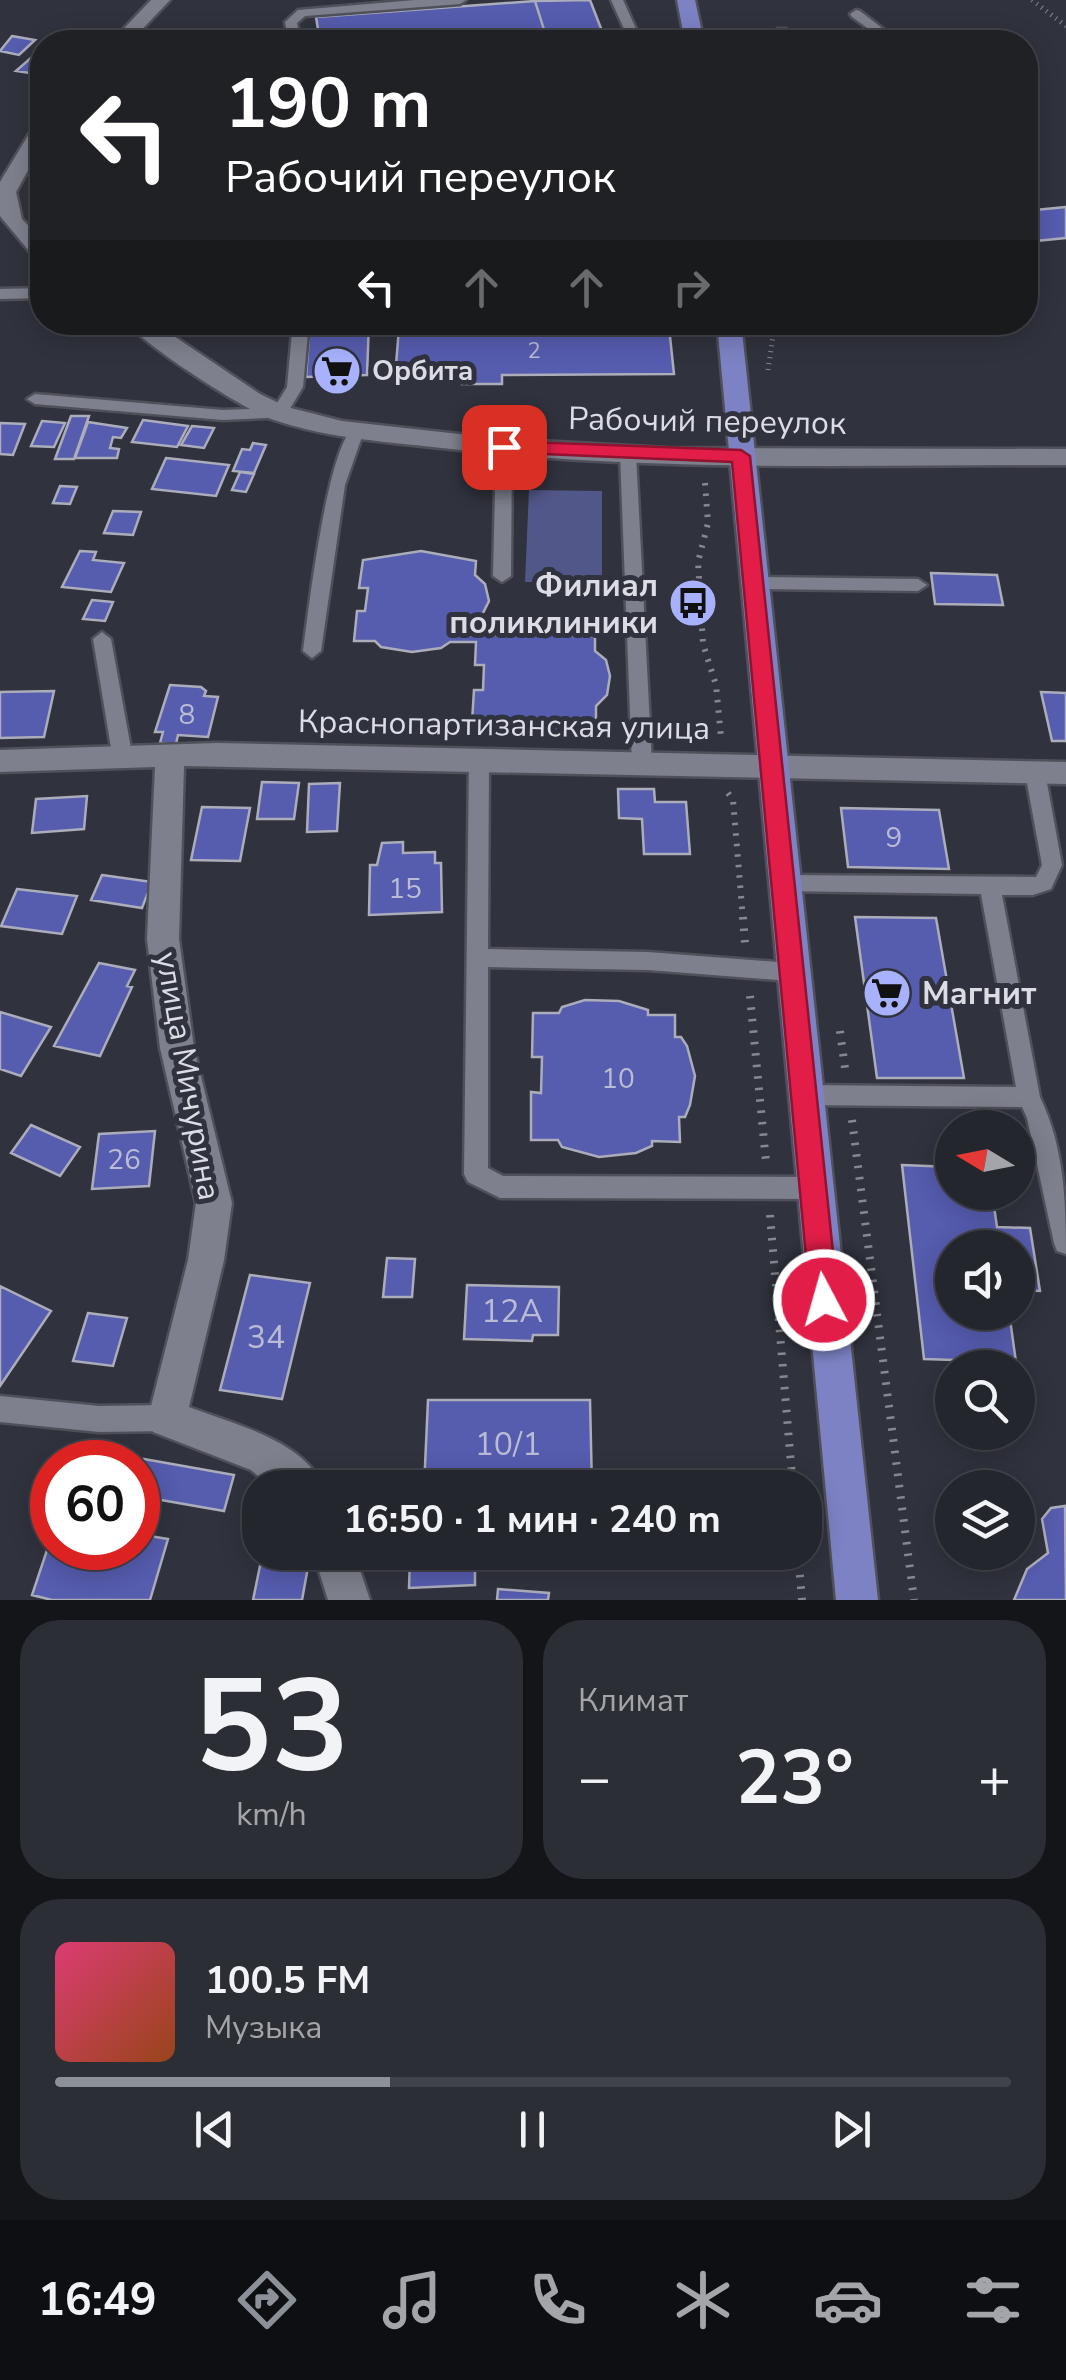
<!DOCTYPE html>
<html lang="ru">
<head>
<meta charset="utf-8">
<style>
  :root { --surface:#24262e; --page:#2c2e36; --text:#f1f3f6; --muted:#a3a5aa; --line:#41434a; --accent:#8c9099 }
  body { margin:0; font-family:"Nunito Sans",sans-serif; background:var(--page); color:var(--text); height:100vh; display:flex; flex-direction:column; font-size:38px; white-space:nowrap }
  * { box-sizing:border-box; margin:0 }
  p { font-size:32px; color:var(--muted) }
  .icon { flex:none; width:55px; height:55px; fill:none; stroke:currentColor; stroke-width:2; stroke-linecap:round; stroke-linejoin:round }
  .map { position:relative; height:1600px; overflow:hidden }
  .panel { display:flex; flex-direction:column; gap:20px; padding:20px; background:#141519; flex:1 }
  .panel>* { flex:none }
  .guide { position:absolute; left:30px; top:30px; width:1008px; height:305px; border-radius:40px; box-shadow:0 5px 25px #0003,0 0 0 2px var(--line); background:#202124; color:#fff; overflow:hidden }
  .needle { width:65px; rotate:280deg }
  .fabs { position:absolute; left:935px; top:1110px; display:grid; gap:20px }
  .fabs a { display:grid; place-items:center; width:100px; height:100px; border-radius:50%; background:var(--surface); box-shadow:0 5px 25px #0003,0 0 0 2px var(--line); font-size:50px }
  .speed { position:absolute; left:30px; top:1440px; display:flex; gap:20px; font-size:50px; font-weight:700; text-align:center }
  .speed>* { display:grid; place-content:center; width:130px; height:130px; border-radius:50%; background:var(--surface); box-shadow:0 5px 25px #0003,0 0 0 2px var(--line); line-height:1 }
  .speed .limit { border:15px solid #d22; background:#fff; color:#111 }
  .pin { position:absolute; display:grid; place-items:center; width:85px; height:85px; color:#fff; margin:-42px; border-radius:20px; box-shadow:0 5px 15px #0006 }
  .me { position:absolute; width:110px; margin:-55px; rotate:354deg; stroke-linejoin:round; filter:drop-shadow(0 0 8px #0008) }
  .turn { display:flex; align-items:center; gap:35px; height:210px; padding:0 30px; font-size:45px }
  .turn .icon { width:130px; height:130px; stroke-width:2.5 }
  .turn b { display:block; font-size:70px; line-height:85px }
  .lanes { display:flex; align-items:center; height:95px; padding:0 30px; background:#0003; justify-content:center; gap:50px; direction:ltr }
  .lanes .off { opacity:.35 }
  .big { font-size:75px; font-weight:700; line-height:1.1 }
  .panel .card { flex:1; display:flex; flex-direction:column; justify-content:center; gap:15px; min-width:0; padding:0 35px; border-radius:40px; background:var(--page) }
  .panel .dial { align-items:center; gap:0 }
  .dial b { font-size:130px; line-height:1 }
  .song { display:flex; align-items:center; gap:30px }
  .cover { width:120px; height:120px; border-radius:15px; background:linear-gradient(135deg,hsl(340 70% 55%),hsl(20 70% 35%)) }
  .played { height:10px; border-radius:5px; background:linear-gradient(90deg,var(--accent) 35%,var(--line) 35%) }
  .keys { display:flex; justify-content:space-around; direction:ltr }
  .heat { display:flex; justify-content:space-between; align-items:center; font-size:55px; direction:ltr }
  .panel .tiles { flex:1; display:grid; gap:20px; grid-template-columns:1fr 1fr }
  .card:last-child { grid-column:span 2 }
  .trip { position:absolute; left:242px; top:1470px; width:580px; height:100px; border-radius:40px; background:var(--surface); box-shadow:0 5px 25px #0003,0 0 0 2px var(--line); font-weight:700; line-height:100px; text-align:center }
  .tabs { display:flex; height:160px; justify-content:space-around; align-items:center; background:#0e0f12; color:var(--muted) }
  .tabs .icon { width:70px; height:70px }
  .tabs .current { color:var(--accent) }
  .tabs b { font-size:45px; color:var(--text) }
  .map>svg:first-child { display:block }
  .green { fill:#525789 }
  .building { fill:#565cae; stroke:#abadbb; stroke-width:2.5 }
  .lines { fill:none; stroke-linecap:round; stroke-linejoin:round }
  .lane-casing { stroke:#4f5059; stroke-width:5 }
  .street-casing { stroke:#4f5059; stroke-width:5 }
  .primary-casing { stroke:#4f5059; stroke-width:5 }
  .path-far2 { stroke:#868891; stroke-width:5; stroke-dasharray:1 5; stroke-linecap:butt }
  .path-far1 { stroke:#868891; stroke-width:6; stroke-dasharray:2.5 8; stroke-linecap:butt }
  .path { stroke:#868891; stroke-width:8; stroke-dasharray:2.5 9; stroke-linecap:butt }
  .lane { fill:#7e808d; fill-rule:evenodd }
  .street { fill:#7e808d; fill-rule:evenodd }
  .primary { fill:#7c82c3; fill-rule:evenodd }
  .route { fill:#e11d48; stroke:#92132f; stroke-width:2.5 }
  .labels { text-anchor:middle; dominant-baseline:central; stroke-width:10; stroke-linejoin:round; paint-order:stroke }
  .far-number-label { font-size:22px; fill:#babcd6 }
  .far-poi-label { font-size:28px; font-weight:bold; fill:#dbdce4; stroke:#30323d; text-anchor:start }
  .number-label { font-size:28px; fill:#babcd6 }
  .street-label { font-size:32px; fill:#dbdce4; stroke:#30323d }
  .poi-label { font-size:32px; font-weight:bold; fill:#dbdce4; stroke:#30323d; text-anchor:end }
  .near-number-label { font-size:32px; fill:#babcd6 }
</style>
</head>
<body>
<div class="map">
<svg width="1066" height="1600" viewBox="0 0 1066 1600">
  <rect width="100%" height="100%" fill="#30323d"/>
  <path class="green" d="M 529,490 L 602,491 L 602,584 L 525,582 Z"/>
  <path class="building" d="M 590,0 L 602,31 L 546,36 L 535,1 Z
    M 535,1 L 546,36 L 460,42 L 320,42 L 316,17 Z
    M 12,36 L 35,40 L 19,55 L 0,51 Z
    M 33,56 L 42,58 L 42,69 L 36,74 L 16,71 Z
    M 1066,207 L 1066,238 L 1025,242 L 1025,211 Z
    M 310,322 L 369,322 L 367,375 L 306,377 Z
    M 669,327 L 674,374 L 502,375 L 502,384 L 462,384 L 462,376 L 395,377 L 399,328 Z
    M 71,416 L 89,416 L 74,459 L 55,459 Z
    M 143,420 L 188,426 L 177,447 L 132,442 Z
    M 42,421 L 65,423 L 54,447 L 31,446 Z
    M 88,422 L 127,428 L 121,438 L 113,437 L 110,448 L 119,449 L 117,458 L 75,458 Z
    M 0,423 L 25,424 L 13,455 L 0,454 Z
    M 192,426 L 214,428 L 204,448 L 181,445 Z
    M 253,443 L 266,445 L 254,473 L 233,471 L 242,449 L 250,450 Z
    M 166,458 L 229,465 L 216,496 L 152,489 Z
    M 240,472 L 254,474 L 246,492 L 232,490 Z
    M 60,486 L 77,487 L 70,504 L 53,503 Z
    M 113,511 L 141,512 L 133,535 L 104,533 Z
    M 80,551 L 96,552 L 93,560 L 124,563 L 111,592 L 62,587 Z
    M 421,551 L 476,561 L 475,575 L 485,584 L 489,601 L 472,635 L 498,635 L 510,628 L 537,625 L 563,629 L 573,636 L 595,636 L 595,651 L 606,660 L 610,676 L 607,695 L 596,706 L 596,723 L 573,723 L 564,730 L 529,734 L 498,727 L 495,722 L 472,722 L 474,690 L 483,690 L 484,665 L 475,665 L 476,642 L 450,642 L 441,648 L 412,652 L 381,647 L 375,641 L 354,641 L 357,611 L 365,611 L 368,588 L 359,588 L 363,560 Z
    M 931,573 L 997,575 L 1003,605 L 935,604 Z
    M 92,600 L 113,602 L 105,621 L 83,619 Z
    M 170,685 L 201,687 L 206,691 L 204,696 L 218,697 L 208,737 L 178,735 L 176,744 L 160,743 L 163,732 L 155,732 Z
    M 54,691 L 44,737 L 0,738 L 0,692 Z
    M 1041,692 L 1066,693 L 1066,741 L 1052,741 Z
    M 262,782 L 299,783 L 294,819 L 257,819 Z
    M 340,783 L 337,831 L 307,832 L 309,784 Z
    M 618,789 L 654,789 L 655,802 L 686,802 L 690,854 L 644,854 L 642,819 L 619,818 Z
    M 87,796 L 84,829 L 32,833 L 36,799 Z
    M 202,807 L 250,808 L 240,861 L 191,860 Z
    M 841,808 L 939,810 L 949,869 L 848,867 Z
    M 403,842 L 403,853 L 435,852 L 435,863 L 441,863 L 442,912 L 369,915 L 370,865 L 377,865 L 382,843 Z
    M 102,875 L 152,882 L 142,908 L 91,900 Z
    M 17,889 L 77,896 L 62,934 L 1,926 Z
    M 855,917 L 936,918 L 964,1078 L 877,1078 Z
    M 99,963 L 135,970 L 127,986 L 132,987 L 100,1056 L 54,1046 Z
    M 585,1000 L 619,1001 L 648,1010 L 648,1015 L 675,1015 L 675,1037 L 681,1037 L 687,1046 L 695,1076 L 690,1105 L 685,1117 L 679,1117 L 680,1142 L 652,1141 L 652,1146 L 636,1153 L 599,1157 L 562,1147 L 558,1140 L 531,1140 L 531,1092 L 541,1093 L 542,1057 L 532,1057 L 533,1013 L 559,1013 L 562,1007 Z
    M 0,1012 L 51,1027 L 21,1076 L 0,1069 Z
    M 31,1125 L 80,1147 L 60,1176 L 11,1153 Z
    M 155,1131 L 149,1186 L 92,1189 L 99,1134 Z
    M 902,1165 L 952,1167 L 952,1192 L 992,1192 L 997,1227 L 1030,1228 L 1040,1291 L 1018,1290 L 1018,1248 L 952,1248 L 952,1312 L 1009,1312 L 1016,1362 L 924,1359 Z
    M 387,1258 L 415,1259 L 412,1297 L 383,1297 Z
    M 250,1275 L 310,1283 L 282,1399 L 220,1390 Z
    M 467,1285 L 559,1287 L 558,1335 L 533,1335 L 532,1341 L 464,1339 Z
    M 0,1286 L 51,1311 L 0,1386 Z
    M 88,1313 L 127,1318 L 113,1366 L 73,1361 Z
    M 428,1400 L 590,1400 L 592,1488 L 424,1488 Z
    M 144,1459 L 234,1475 L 224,1511 L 138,1496 Z
    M 1065,1506 L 1066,1600 L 1014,1600 L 1027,1569 L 1048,1553 L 1042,1519 L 1051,1508 Z
    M 138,1534 L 168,1539 L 150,1600 L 52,1600 L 32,1595 L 49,1544 L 138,1548 Z
    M 475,1554 L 475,1585 L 409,1588 L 410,1557 Z
    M 261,1561 L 308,1567 L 302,1600 L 253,1600 Z
    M 498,1589 L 549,1593 L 548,1600 L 497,1600 Z"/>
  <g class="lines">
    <g class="lane-casing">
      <path id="lane" d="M 415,0 L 466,0 L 460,4 L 305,16 L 297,23 L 301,42 L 289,42 L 285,22 L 298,10 Z
        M 611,0 L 623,0 L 642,42 L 630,42 Z
        M 856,10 L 860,11 L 900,42 L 887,42 L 852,17 L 850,14 Z
        M 778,29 L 786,29 L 793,42 L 781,42 Z
        M 605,35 L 609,36 L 609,42 L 555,42 L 561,38 Z
        M 42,288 L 42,298 L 0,299 L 0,289 Z
        M 293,322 L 309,322 L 303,387 L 285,417 L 223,420 L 35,404 L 27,399 L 35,394 L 223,410 L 274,408 L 287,387 Z
        M 356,426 L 364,431 L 345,485 L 321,651 L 312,658 L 303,651 C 308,614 328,438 356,426 Z
        M 504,442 L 512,447 L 511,576 L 502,582 L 493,576 L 496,447 Z
        M 628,449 L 636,454 L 652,764 L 642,771 L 632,764 L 620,454 Z
        M 752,577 L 918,579 L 927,585 L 918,591 L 752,589 L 743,583 Z
        M 102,632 L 111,639 L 132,754 L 122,761 L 112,754 L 93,639 Z
        M 479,755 L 489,762 L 488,949 L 648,952 L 790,963 L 798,966 L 801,972 L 798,978 L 790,981 L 648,970 L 488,967 L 488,1168 L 503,1176 L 812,1177 L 820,1180 L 824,1188 L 820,1196 L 812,1199 L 500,1198 L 468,1182 L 464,1174 L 469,762 Z
        M 1035,765 L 1045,772 L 1062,865 L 1051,889 L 1033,895 L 1002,895 L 1040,1097 C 1064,1147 1066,1200 1066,1254 L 1057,1251 L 1054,1243 L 1027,1118 L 1022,1107 L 803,1105 L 795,1102 L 792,1095 L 795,1088 L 803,1085 L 1016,1087 L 981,894 L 782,891 L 775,889 L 772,883 L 775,877 L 782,875 L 1036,877 L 1042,865 L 1025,772 Z
        M 0,1396 L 99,1406 L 167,1405 L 176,1409 L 180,1418 L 176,1427 L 167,1431 L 99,1432 L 0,1422 Z"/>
    </g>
    <g class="street-casing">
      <path id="street" d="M 151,0 L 170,0 L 130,42 L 111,42 Z
        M 42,122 L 42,145 L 16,192 L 22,219 L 42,240 L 42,259 L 34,257 L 0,216 L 0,182 L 35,124 Z
        M 126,322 L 153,322 L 260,394 L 287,407 L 342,421 L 504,439 L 667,448 L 1066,449 L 1066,465 C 861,465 655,472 451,449 C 391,442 328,439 271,419 C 240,407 147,347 126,322 Z
        M 217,743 L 1066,762 L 1066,784 L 184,766 L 179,939 L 194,1048 L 232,1203 L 224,1260 L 189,1407 C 233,1424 304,1440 324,1488 L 272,1488 L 251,1470 L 153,1432 L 148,1418 L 188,1260 L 196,1203 L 160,1048 L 147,939 L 155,767 L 0,772 L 0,750 Z
        M 313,1552 L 354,1552 L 370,1600 L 328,1600 Z"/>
    </g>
    <g class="primary-casing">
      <path id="primary" d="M 677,0 L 695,0 L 704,42 L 685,42 Z
        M 717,322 L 741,322 L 878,1600 L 836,1600 Z"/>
    </g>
    <path class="path-far2" d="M 1032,0 L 1066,26
      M 768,370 L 775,322"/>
    <path class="path-far1" d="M 705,483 L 708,523 L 698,562 L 703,644 L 716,685 L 721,737
      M 728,793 L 733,800 L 743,919"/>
    <path class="path" d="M 743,917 L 745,943
      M 750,996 L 766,1162
      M 840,1031 L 845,1068
      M 852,1120 L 914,1600
      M 770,1215 L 793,1488
      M 798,1552 L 802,1600"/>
    <use href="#lane" class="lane"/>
    <use href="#street" class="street"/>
    <use href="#primary" class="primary"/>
  </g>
  <path class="route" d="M 504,441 L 741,450 L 750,456 L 838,1300 L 834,1310 L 824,1314 L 814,1310 L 810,1300 L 732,462 L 498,452 L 498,443 Z"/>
  <defs>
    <g id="supermarket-disc" transform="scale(2.5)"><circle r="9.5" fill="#a7b1fc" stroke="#30323d"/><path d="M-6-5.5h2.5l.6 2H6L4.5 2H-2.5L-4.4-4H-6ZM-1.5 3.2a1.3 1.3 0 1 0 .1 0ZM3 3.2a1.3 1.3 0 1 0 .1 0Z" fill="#111"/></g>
    <g id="bus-disc" transform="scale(2.5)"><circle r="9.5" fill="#a7b1fc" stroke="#30323d"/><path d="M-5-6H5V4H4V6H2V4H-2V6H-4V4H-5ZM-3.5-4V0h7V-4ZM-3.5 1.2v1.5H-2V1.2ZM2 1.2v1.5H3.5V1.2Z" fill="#111"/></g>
  </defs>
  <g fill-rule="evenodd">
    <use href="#supermarket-disc" x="337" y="371"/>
    <use href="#bus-disc" x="693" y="603"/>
    <use href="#supermarket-disc" x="887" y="993"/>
  </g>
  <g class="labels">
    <g class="far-number-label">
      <text x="534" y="351">2</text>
    </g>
    <g class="far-poi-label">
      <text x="372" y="371">Орбита</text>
    </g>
    <g class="number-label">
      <text x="187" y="715">8</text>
      <text x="894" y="838">9</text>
      <text x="405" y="889">15</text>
      <text x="618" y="1079">10</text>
      <text x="124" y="1160">26</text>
    </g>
    <g class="street-label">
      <text transform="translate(707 421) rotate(1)">Рабочий переулок</text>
      <text transform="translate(504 725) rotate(1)">Краснопартизанская улица</text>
      <text transform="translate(188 1076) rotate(80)">улица Мичурина</text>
    </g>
    <g class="poi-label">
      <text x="658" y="585">Филиал<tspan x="658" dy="37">поликлиники</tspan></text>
      <text x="922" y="993" text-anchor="start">Магнит</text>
    </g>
    <g class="near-number-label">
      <text x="512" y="1311">12А</text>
      <text x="266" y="1337">34</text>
      <text x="508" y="1444">10/1</text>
    </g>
  </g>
</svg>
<div class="fabs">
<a><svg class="needle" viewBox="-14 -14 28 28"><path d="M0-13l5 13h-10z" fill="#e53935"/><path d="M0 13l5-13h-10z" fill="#a3a5aa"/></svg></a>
<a><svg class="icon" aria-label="sound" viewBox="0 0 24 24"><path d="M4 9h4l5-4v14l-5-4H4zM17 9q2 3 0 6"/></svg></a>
<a><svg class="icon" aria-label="search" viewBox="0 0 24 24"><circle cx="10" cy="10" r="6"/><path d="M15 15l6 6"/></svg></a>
<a><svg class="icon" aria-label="layers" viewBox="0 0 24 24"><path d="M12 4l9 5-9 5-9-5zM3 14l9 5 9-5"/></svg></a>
</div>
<div class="speed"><div class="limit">60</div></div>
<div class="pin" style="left:504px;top:447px;background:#d93025"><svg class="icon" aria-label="arrive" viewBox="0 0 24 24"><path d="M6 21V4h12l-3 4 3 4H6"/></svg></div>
<svg class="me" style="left:824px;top:1300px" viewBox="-20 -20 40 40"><circle r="17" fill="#e11d48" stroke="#fff" stroke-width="3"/><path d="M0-11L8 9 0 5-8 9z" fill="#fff"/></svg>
<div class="trip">16:50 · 1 мин · 240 m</div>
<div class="guide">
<div class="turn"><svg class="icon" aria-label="left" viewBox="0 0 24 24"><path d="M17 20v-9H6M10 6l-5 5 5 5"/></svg><div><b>190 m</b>Рабочий переулок</div></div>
<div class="lanes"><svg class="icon" aria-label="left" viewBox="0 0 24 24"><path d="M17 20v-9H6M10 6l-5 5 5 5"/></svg><svg class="icon off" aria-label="ahead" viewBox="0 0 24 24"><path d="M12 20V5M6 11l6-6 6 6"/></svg><svg class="icon off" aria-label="ahead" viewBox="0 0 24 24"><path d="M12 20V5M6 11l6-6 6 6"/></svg><svg class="icon off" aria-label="right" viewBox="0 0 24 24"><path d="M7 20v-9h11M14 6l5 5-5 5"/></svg></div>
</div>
</div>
<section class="panel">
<div class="tiles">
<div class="card dial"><b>53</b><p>km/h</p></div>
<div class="card"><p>Климат</p>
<div class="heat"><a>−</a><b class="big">23°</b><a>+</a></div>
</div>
<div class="card">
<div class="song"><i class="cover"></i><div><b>100.5 FM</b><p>Музыка</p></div></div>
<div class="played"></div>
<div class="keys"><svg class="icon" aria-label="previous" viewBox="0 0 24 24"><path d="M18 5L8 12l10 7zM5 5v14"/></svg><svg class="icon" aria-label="pause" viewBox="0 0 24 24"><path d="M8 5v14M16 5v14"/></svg><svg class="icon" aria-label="next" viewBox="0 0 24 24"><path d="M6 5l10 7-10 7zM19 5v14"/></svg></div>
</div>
</div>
</section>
<nav class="tabs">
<b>16:49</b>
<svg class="icon current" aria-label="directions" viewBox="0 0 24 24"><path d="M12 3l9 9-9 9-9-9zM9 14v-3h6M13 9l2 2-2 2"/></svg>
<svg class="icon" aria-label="music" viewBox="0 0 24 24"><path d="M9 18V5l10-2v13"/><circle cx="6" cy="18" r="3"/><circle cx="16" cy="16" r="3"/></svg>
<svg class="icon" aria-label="phone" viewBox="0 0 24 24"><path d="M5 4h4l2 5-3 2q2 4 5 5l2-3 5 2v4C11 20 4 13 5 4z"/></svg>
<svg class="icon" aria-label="climate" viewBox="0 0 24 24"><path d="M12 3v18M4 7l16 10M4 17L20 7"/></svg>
<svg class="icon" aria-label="car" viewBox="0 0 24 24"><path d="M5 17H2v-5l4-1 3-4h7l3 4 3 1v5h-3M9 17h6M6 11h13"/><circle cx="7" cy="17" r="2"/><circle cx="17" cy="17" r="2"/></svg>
<svg class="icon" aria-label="filters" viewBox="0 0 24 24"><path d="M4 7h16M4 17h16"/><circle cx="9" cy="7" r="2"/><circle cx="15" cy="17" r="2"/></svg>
</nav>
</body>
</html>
